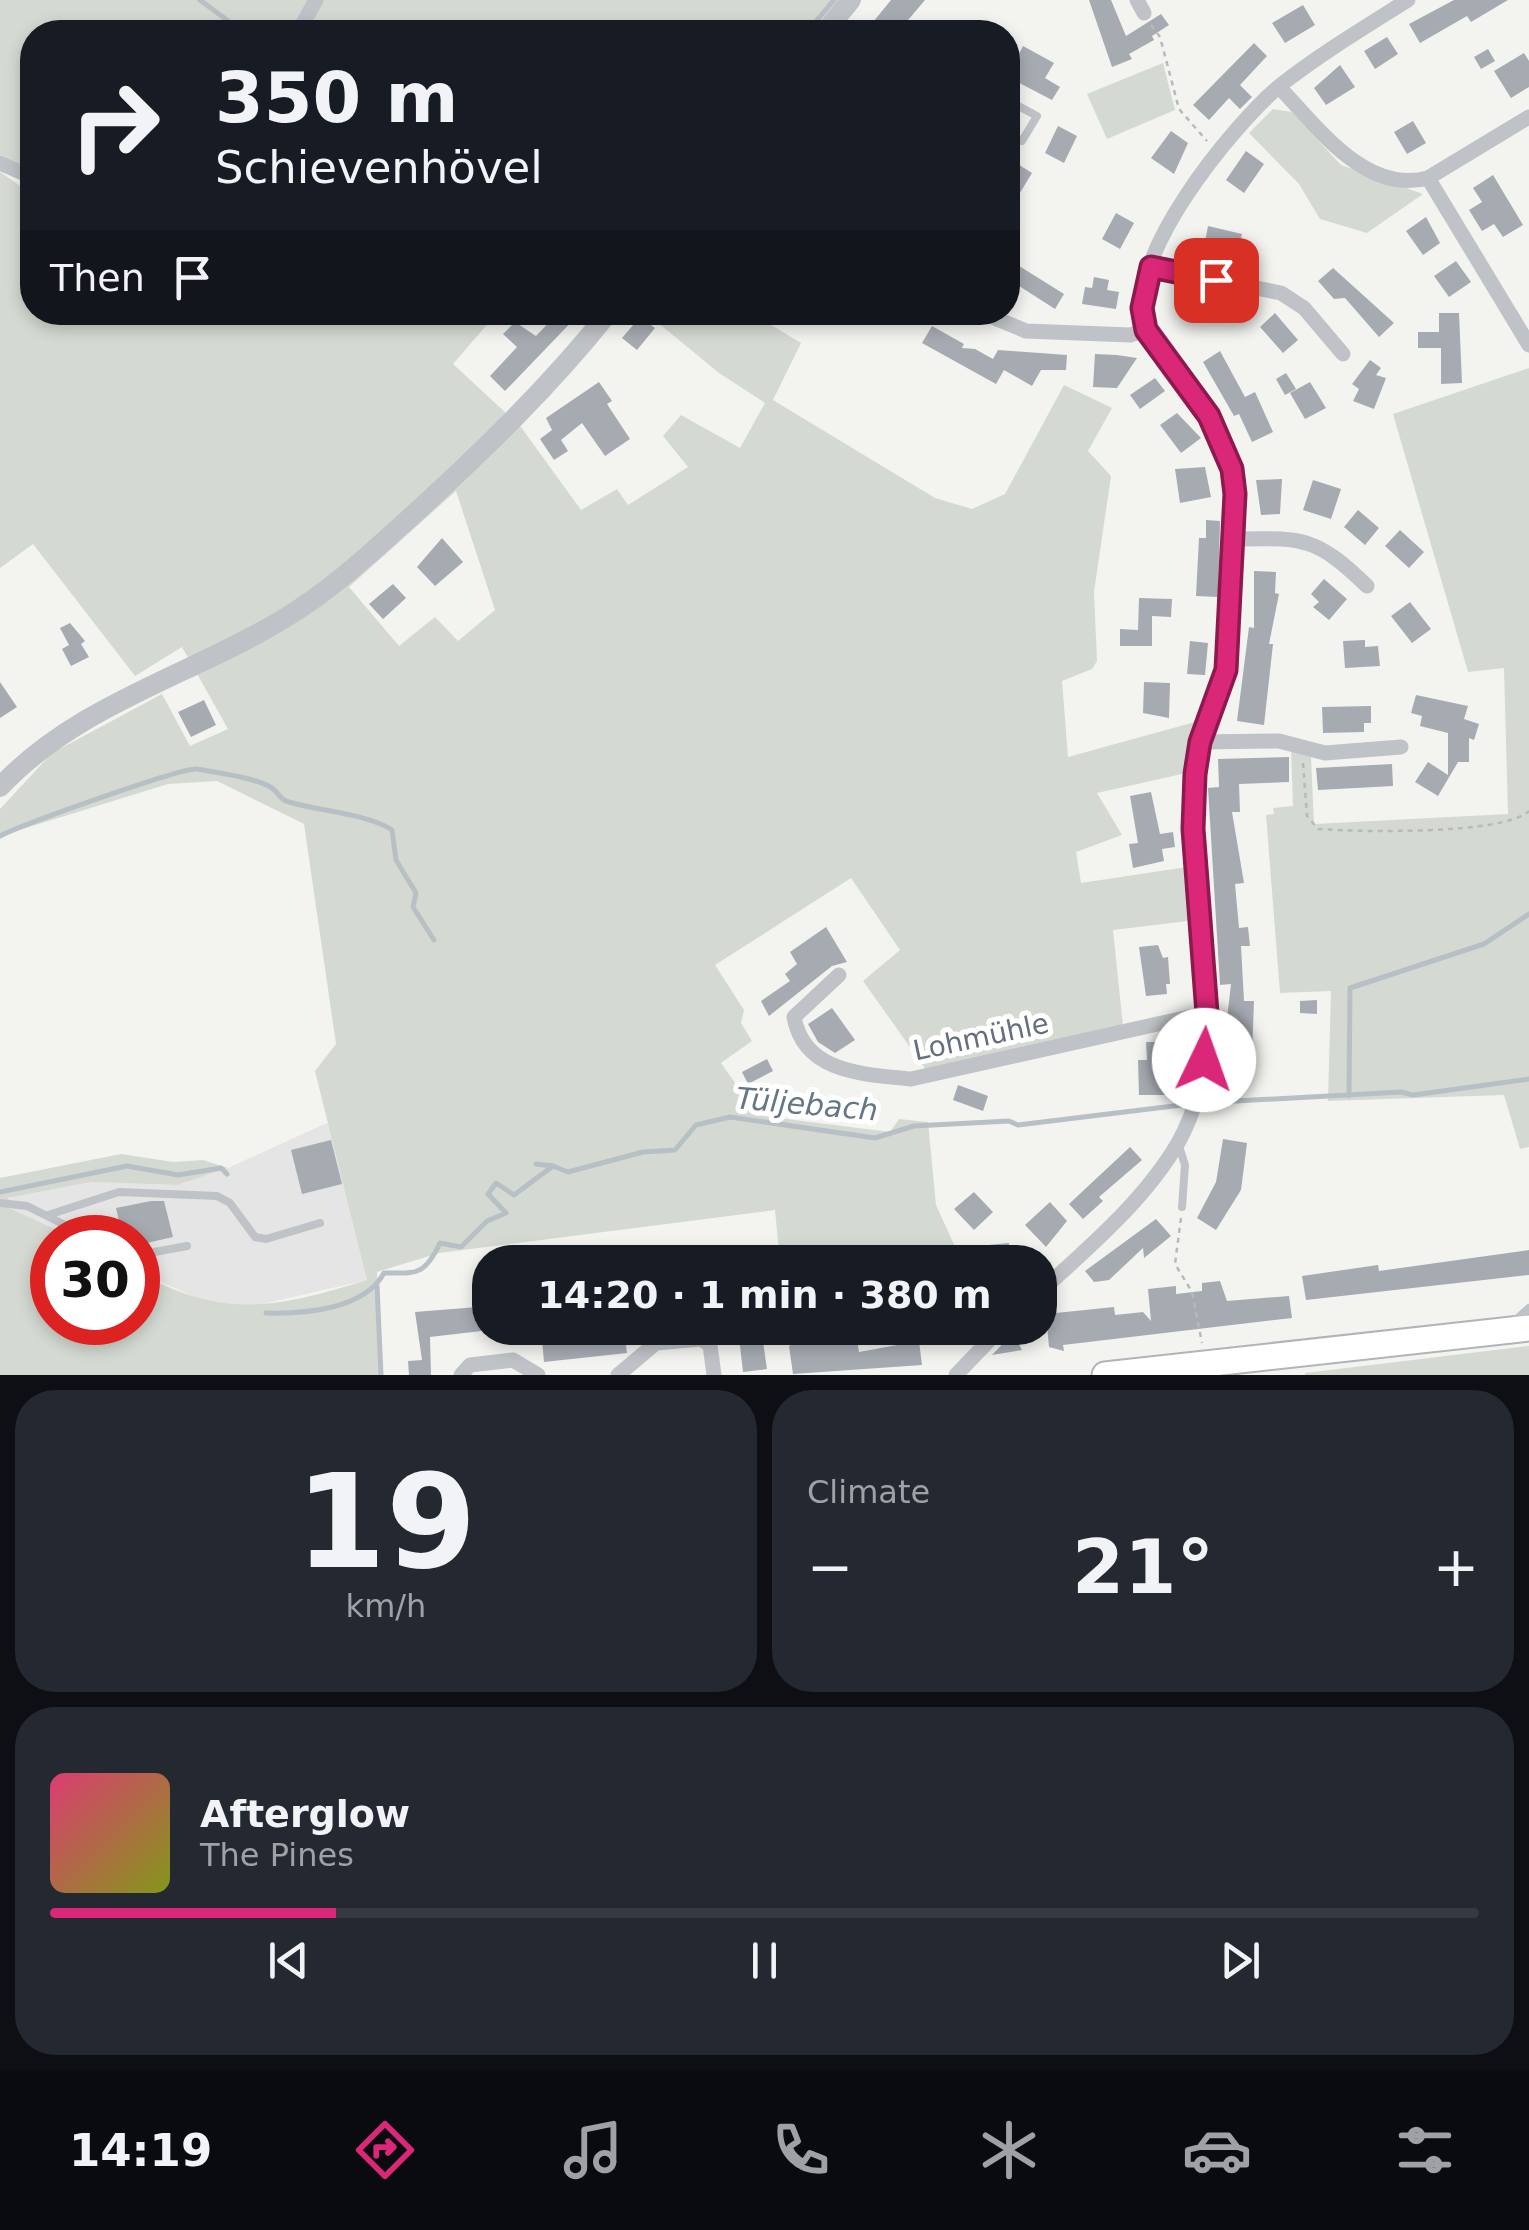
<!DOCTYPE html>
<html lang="en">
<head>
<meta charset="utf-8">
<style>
  :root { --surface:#171b24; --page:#242831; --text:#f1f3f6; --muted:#9ea1a6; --line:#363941; --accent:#db2777 }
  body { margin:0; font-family:"DejaVu Sans",sans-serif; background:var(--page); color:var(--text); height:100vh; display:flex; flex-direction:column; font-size:38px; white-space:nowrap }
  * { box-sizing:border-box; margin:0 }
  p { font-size:32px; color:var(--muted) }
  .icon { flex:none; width:55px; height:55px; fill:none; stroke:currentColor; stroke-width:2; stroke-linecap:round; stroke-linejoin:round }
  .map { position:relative; height:1375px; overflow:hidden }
  .sheet { display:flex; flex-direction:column; gap:15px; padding:15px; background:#0d0f14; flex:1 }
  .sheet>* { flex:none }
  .guide { position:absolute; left:20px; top:20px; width:1000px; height:305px; border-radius:40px; box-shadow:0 5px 15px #0003; background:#171b24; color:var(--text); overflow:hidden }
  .speed { position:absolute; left:30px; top:1215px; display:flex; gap:20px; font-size:50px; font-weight:700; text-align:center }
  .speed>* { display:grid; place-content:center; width:130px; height:130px; border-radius:50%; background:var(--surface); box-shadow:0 5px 15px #0003; line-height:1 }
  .speed .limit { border:15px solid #d22; background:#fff; color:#111 }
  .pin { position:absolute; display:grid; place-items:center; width:85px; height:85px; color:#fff; margin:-42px; border-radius:20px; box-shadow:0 5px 15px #0006 }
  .me { position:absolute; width:110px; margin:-55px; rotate:3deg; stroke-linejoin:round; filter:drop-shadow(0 0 8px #0008) }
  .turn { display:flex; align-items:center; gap:35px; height:210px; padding:0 30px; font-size:45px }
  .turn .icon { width:130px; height:130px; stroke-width:2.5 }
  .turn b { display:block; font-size:70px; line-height:85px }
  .then { display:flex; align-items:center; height:95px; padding:0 30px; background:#0003; gap:20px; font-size:38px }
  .big { font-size:75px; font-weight:600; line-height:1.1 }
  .sheet .card { flex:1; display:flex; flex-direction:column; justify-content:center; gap:15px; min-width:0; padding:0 35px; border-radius:40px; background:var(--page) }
  .sheet .dial { align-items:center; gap:0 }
  .dial b { font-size:130px; line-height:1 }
  .song { display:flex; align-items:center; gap:30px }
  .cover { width:120px; height:120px; border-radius:15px; background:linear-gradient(135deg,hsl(340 70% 55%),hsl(70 70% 35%)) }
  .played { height:10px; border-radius:5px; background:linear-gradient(90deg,var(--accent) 20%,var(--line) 20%) }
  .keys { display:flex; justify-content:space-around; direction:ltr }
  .heat { display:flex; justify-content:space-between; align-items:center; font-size:55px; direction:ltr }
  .sheet .tiles { flex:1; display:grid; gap:15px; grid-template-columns:1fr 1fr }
  .card:last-child { grid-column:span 2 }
  .trip { position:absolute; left:472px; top:1245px; width:585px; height:100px; border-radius:40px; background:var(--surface); box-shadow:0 5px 15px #0003; font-weight:600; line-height:100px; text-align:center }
  .menu { display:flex; height:160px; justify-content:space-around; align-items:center; background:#090b0e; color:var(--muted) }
  .menu .icon { width:70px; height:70px }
  .menu .on { color:var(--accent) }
  .menu b { font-size:45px; color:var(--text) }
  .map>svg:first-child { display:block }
  .built { fill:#e4e5e4 }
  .green { fill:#d4dad2; fill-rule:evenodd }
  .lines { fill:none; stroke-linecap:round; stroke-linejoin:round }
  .stream { stroke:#b7c0c5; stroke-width:5 }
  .building { fill:#a6abb2 }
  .primary-casing { stroke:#b1b4b8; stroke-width:29 }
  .path { stroke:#b7b9bc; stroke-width:2.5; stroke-dasharray:5 5; stroke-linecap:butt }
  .service { stroke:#bfc2c6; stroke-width:8 }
  .minor { stroke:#bfc2c6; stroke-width:15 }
  .tertiary { stroke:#bfc2c6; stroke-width:20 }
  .primary { stroke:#fff; stroke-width:25 }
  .route-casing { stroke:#8e194d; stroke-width:25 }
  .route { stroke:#db2777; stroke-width:18 }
  .labels { text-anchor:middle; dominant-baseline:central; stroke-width:10; stroke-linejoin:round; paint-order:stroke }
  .street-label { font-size:28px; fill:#65707f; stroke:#fff }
  .water-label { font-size:30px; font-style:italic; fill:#667783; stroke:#fff }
</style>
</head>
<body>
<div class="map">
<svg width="1529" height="1375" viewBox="0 0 1529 1375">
  <rect width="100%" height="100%" fill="#f3f4f0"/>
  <path class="built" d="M 329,1122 L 367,1280 L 245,1308 L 209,1303 L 138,1272 L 138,1238 L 73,1237 L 7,1207 L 8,1198 L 91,1182 L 177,1185 L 228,1168 Z"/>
  <path class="green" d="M 0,0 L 845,0 L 820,32 L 32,32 L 32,169 L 0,155 Z
    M 1163,63 L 1175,110 L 1107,139 L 1087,94 Z
    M 1273,109 L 1292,112 L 1341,165 L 1423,194 L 1367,233 L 1320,219 L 1299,184 L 1249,133 Z
    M 0,172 L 32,194 L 32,312 L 497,313 L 453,364 L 521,427 L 581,510 L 617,489 L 628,505 L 688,467 L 663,436 L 681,415 L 740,448 L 765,403 L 719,373 L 646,313 L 751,313 L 801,343 L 773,400 L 935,498 L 972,509 L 1005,494 L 1064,385 L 1112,408 L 1088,451 L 1111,476 L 1094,592 L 1097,661 L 1092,669 L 1062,681 L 1068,757 L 1195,722 L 1182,774 L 1097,793 L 1122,835 L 1076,852 L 1081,883 L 1187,867 L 1188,921 L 1113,930 L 1123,1026 L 927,1071 L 863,981 L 900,950 L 851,878 L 715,965 L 744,1010 L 741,1023 L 752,1041 L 721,1063 L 738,1087 L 766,1095 L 763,1116 L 890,1132 L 899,1119 L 928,1122 L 936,1205 L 962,1262 L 780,1262 L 775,1210 L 439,1253 L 377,1272 L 383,1375 L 0,1375 L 0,1178 L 121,1154 L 173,1162 L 203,1160 L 228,1168 L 177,1185 L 91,1182 L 8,1198 L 7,1207 L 73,1237 L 52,1238 L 52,1322 L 138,1322 L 138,1272 C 225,1320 275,1308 367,1280 L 315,1071 L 336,1044 L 304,824 L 217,781 L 168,784 L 0,836 L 0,809 L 52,753 L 162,694 L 190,746 L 228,729 L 182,647 L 135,676 L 33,544 L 0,568 ZM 456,491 L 495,610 L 458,641 L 435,617 L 399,646 L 349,587 Z
    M 1529,368 L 1529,1147 L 1520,1149 L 1504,1095 L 1328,1101 L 1331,991 L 1280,993 L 1266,815 L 1274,814 L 1273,808 L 1293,806 L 1291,749 L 1311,757 L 1314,824 L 1508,814 L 1504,668 L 1468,672 L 1393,414 Z
    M 1529,1346 L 1529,1375 L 1305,1375 L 1305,1373 Z"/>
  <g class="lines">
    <path class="stream" d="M 200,0 L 243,32
      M 807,32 L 834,0
      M 0,836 C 21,825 182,767 197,769 C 218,773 254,777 272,788 C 279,793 280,800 289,802 C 319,811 368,814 392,830 L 396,860 L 416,893 L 413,907 L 434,940
      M 1349,1096 L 1350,988 L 1484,944 L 1529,914
      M 1199,1103 L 1401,1092 L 1413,1095 L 1529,1079
      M 536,1164 L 553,1166
      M 0,1192 L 127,1166 L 178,1175 L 221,1168 L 227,1174
      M 377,1285 L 381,1375
      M 266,1313 C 303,1314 364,1310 384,1273 C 415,1273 424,1277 440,1243 L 461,1247 L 487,1221 L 506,1213 L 488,1194 L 496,1183 L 514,1195 L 553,1166 L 568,1172 L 643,1152 L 675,1150 L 696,1125 L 730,1117 L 875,1138 L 914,1126 L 1009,1121 L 1018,1125 L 1190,1104"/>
  </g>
  <path class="building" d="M 891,0 L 925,0 L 898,32 L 865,32 Z
    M 1089,0 L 1111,0 L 1126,36 L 1161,14 L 1169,25 L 1152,36 L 1154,40 L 1129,54 L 1132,59 L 1112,67 Z
    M 1454,0 L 1508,0 L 1471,22 L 1467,16 L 1420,43 L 1409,24 Z
    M 1303,5 L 1315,25 L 1285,43 L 1272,23 Z
    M 1387,37 L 1398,54 L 1375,69 L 1364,51 Z
    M 1254,43 L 1267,56 L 1240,85 L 1252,97 L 1240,109 L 1229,98 L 1209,120 L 1193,105 Z
    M 1023,46 L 1054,63 L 1045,78 L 1060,87 L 1052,100 L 1008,77 Z
    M 1488,49 L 1495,61 L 1481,69 L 1474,57 Z
    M 1524,53 L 1529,61 L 1529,87 L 1511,98 L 1494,71 Z
    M 1340,65 L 1355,87 L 1326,105 L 1314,88 Z
    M 1413,121 L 1426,143 L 1407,154 L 1394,132 Z
    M 1058,126 L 1077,136 L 1064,163 L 1045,153 Z
    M 1171,131 L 1188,143 L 1174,174 L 1151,158 Z
    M 1246,151 L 1264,164 L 1244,193 L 1226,180 Z
    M 1008,158 L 1032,173 L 1018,196 L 1008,190 Z
    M 1493,175 L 1523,225 L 1503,237 L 1494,224 L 1482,231 L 1469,210 L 1482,202 L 1473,188 Z
    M 1116,213 L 1134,223 L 1120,249 L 1102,239 Z
    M 1426,217 L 1440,243 L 1423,255 L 1406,231 Z
    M 1208,226 L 1242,234 L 1236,259 L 1203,252 Z
    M 1008,259 L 1064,294 L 1055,309 L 1008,279 Z
    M 1456,261 L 1471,282 L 1449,297 L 1434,276 Z
    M 1333,268 L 1394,323 L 1379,337 L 1345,298 L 1334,299 L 1318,281 Z
    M 1094,277 L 1109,280 L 1107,290 L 1119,292 L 1116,309 L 1082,304 L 1085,287 L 1092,288 Z
    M 1185,293 L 1216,300 L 1211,322 L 1180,315 Z
    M 559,312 L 581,312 L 505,391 L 490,376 L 517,347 L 503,334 L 515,322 L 536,336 Z
    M 1275,313 L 1298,340 L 1283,353 L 1260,327 Z
    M 1439,313 L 1459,313 L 1462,383 L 1441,384 L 1441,348 L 1418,348 L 1418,332 L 1439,332 Z
    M 640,317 L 655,328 L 637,350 L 622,338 Z
    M 932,326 L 964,344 L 962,348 L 975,349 L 993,359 L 998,350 L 1067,355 L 1066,370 L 1041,370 L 1032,386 L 1004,370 L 996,384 L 922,343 Z
    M 1220,351 L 1245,397 L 1255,392 L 1273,432 L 1252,442 L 1239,414 L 1234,416 L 1203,362 Z
    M 1095,354 L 1117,355 L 1137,358 L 1117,388 L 1093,387 Z
    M 1370,360 L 1381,368 L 1376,375 L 1386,378 L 1374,409 L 1353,401 L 1359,389 L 1352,384 Z
    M 1286,373 L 1296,389 L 1285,395 L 1276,379 Z
    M 1155,378 L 1165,391 L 1140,409 L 1130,395 Z
    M 599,382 L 612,401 L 607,404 L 630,439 L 605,456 L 582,423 L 561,440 L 568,451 L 554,460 L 540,439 L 552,430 L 546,418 Z
    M 1310,382 L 1326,408 L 1305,419 L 1290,393 Z
    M 1177,413 L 1201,438 L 1181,453 L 1160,425 Z
    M 1205,467 L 1211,497 L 1180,503 L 1175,469 Z
    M 1282,479 L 1280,514 L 1261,515 L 1256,480 Z
    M 1313,480 L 1341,489 L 1331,519 L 1303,510 Z
    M 1358,510 L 1379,528 L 1365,545 L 1344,527 Z
    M 1206,520 L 1220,521 L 1218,597 L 1196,596 L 1199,538 L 1206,538 Z
    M 1400,530 L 1424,552 L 1409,568 L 1385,546 Z
    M 442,538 L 463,562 L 435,586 L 417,567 Z
    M 1254,571 L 1276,572 L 1275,593 L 1279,594 L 1269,644 L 1273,644 L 1264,725 L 1237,721 L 1249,627 L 1254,628 Z
    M 1324,579 L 1347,599 L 1329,620 L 1313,607 L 1319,602 L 1311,594 Z
    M 393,584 L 406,598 L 383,619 L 369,604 Z
    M 1139,598 L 1172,599 L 1171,617 L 1152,616 L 1152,646 L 1120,646 L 1120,629 L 1138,630 Z
    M 1410,602 L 1431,629 L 1412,643 L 1391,616 Z
    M 70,623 L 85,641 L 81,644 L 89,657 L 71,666 L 62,649 L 69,645 L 60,628 Z
    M 1365,640 L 1365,647 L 1378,646 L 1380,666 L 1345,668 L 1343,641 Z
    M 1190,641 L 1208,643 L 1205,675 L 1187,674 Z
    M 0,682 L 17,707 L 0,718 Z
    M 1144,682 L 1170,683 L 1169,718 L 1143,713 Z
    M 1416,695 L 1468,706 L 1464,719 L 1479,724 L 1474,740 L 1469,738 L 1469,762 L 1458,762 L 1438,796 L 1415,782 L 1428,762 L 1448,775 L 1448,733 L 1420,726 L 1422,716 L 1411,713 Z
    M 204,700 L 216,725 L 191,737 L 178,712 Z
    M 1371,706 L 1371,723 L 1364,723 L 1364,732 L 1323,733 L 1322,707 Z
    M 1289,757 L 1289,782 L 1239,784 L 1240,812 L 1232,812 L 1244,883 L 1235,884 L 1239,928 L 1248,927 L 1250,946 L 1241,946 L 1244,1001 L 1254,1001 L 1251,1081 L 1227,1080 L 1225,1036 L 1231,984 L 1220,985 L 1208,788 L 1219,787 L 1218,759 Z
    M 1392,764 L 1393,786 L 1318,790 L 1316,768 Z
    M 1151,792 L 1160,834 L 1173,832 L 1175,847 L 1162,849 L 1164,861 L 1133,868 L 1129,844 L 1138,843 L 1130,796 Z
    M 826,927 L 847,962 L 832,966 L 769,1016 L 761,1001 L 790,981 L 785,974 L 797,964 L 790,952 Z
    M 1158,945 L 1163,958 L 1168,957 L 1170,984 L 1166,984 L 1167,994 L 1146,996 L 1139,947 Z
    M 1317,1000 L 1317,1014 L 1300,1013 L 1300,1001 Z
    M 832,1008 L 855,1040 L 835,1053 L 818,1042 L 808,1024 Z
    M 1146,1042 L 1171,1042 L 1175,1095 L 1139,1095 L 1138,1060 L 1147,1060 Z
    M 767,1059 L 773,1071 L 748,1084 L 742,1072 Z
    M 958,1085 L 988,1096 L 983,1111 L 953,1100 Z
    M 1223,1139 L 1247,1143 L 1241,1190 L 1216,1230 L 1197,1218 L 1216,1182 Z
    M 331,1140 L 342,1184 L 302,1194 L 291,1150 Z
    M 1130,1147 L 1142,1160 L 1099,1197 L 1103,1201 L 1083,1219 L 1069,1204 Z
    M 974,1192 L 993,1212 L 974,1230 L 954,1209 Z
    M 151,1201 L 164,1201 L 173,1237 L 138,1245 L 138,1238 L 123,1238 L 116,1208 Z
    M 1050,1202 L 1067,1221 L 1046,1247 L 1025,1225 Z
    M 1156,1219 L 1171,1236 L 1144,1258 L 1143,1248 L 1109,1280 L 1094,1282 L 1085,1271 Z
    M 1009,1243 L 1011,1262 L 990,1262 L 988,1245 Z
    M 1529,1250 L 1529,1275 L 1306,1300 L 1302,1276 L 1378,1265 L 1379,1271 Z
    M 1220,1281 L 1227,1301 L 1289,1296 L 1292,1318 L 1063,1345 L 1064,1351 L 1049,1347 L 1046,1314 L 1114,1307 L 1115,1315 L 1143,1312 L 1151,1321 L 1148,1289 L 1176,1286 L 1176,1294 L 1202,1291 L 1202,1283 Z
    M 490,1306 L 490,1330 L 430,1337 L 431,1375 L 409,1375 L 408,1361 L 422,1360 L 415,1312 Z
    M 541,1328 L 559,1328 L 560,1337 L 591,1334 L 591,1328 L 607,1328 L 608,1333 L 624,1331 L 627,1353 L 544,1362 Z
    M 738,1328 L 761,1328 L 767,1369 L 743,1372 Z
    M 1018,1328 L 1042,1328 L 1019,1344 L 1022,1350 L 992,1355 Z
    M 857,1340 L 859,1352 L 919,1341 L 922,1365 L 793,1374 L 789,1346 L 795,1343 Z"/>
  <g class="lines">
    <g class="primary-casing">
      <path id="primary" d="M 1105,1375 L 1529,1328"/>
    </g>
    <path class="path" d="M 1151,25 L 1160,37 L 1179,109 L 1207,141
      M 1303,763 L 1307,816 L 1318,829 C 1358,832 1504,835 1529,811
      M 1181,1218 L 1175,1264 L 1192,1292 L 1202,1343"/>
    <path class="service" d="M 1008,109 L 1011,102 L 1037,116 L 1022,141 L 1008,133
      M 1178,1143 L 1185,1165 L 1182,1207
      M 0,1203 L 27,1206 L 91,1238
      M 48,1215 L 119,1192 L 217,1196 L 230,1203 L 255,1237 L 266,1239 L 320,1223
      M 138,1255 L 187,1246
      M 1510,1325 L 1529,1308"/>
    <path class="minor" d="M 1137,0 L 1144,13
      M 298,32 L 316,0
      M 1279,87 C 1317,126 1365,195 1428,178 L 1529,345
      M 0,163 L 32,177
      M 1428,178 L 1529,117
      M 1151,267 L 1281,293 L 1304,308 L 1343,354
      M 980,312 L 1026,331 L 1130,335 L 1146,330
      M 1234,539 C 1304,538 1315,536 1367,586
      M 1200,742 L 1279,741 L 1325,753 L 1401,747
      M 839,975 L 794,1017 C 804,1073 863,1074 911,1079 L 1207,1013
      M 1040,1292 C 1089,1247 1144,1201 1178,1143 C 1239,1034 1187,895 1195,778 C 1197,739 1219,707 1226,669 C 1234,621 1239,537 1234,488 C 1228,422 1176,387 1147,332 C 1114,268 1235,122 1282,84 C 1322,53 1365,27 1408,0
      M 461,1375 L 470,1365 L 513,1360 L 538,1375
      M 618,1375 L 656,1343 L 701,1339 L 710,1345 L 714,1375
      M 956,1375 L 1001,1328"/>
    <path class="tertiary" d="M 825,32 L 851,0
      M 0,787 C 78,704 190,676 285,618 C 333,589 373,551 414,514 C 483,451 551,385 609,312"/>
    <use href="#primary" class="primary"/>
  </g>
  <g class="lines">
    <g class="route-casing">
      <path id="route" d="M 1204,1060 L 1207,1013 L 1193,829 L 1195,774 L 1200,742 L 1226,670 L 1235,494 L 1232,469 L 1209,416 L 1146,330 L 1142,308 L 1151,267 L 1216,280"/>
    </g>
    <use href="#route" class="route"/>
  </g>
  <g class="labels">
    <g class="street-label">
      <text transform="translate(981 1037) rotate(-12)">Lohmühle</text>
    </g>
    <g class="water-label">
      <text transform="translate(807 1104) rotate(5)">Tüljebach</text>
    </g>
  </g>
</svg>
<div class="speed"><div class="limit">30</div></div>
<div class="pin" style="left:1216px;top:280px;background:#d93025"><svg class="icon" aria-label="arrive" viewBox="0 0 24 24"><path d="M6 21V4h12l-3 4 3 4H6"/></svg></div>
<svg class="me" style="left:1204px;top:1060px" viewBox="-20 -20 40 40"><circle r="19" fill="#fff"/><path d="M0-13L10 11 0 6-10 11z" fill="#db2777"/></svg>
<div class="trip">14:20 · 1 min · 380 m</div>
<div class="guide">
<div class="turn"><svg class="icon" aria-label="right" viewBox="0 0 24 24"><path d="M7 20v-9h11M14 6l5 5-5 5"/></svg><div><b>350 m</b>Schievenhövel</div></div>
<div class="then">Then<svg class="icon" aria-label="arrive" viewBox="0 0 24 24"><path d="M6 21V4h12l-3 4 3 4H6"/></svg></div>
</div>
</div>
<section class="sheet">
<div class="tiles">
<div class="card dial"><b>19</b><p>km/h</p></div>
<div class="card"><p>Climate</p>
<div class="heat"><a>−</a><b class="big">21°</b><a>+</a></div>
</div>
<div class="card">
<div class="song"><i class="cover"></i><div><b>Afterglow</b><p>The Pines</p></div></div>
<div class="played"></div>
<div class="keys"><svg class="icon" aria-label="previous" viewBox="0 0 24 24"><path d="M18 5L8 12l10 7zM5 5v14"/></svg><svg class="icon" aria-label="pause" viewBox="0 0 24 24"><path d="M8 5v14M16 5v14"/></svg><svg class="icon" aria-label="next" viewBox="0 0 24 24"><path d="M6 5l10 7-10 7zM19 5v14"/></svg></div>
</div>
</div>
</section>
<nav class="menu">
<b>14:19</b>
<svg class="icon on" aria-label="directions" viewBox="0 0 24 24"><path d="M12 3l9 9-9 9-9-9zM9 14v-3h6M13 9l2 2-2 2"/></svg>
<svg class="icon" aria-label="music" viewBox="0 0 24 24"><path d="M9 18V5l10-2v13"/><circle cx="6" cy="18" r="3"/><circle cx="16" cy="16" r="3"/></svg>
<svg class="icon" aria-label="phone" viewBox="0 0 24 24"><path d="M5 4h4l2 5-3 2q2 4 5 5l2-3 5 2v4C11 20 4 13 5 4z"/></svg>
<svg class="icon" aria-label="climate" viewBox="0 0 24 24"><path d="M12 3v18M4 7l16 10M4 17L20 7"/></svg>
<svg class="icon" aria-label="car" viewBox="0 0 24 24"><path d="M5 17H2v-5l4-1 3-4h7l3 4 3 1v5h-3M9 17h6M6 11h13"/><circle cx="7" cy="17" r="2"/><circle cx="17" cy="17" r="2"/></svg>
<svg class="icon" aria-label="filters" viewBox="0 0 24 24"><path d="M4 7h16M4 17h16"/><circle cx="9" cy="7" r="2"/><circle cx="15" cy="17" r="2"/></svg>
</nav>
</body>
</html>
